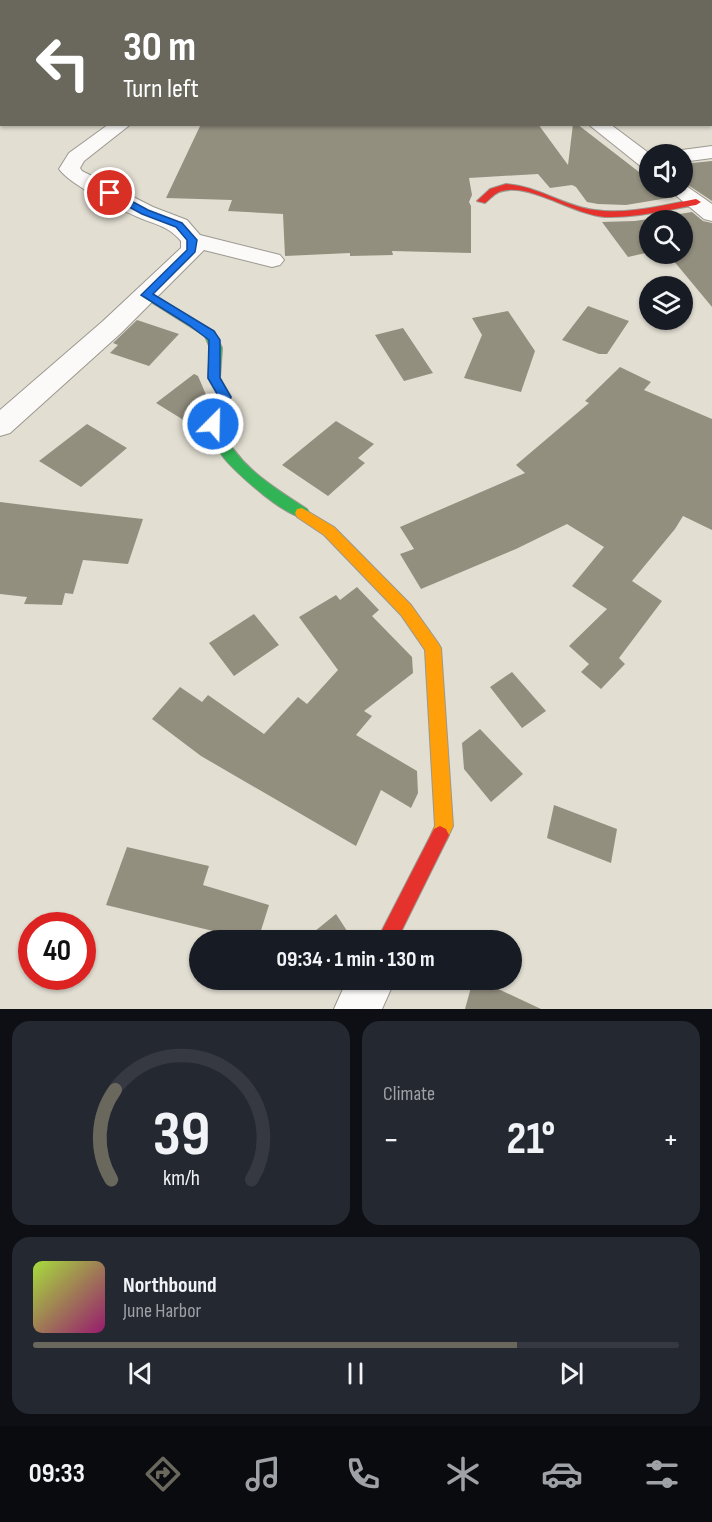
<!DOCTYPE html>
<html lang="en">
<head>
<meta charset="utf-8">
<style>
  :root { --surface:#171b24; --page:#242831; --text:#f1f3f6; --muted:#9ea1a6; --line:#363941; --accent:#6a675d }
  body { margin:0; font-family:"Sofia Sans Condensed",sans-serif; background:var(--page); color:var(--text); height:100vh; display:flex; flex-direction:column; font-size:22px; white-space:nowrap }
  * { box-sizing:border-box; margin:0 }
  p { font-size:20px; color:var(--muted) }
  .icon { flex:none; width:33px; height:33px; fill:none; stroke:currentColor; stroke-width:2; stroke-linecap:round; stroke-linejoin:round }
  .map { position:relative; height:1009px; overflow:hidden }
  .sheet { display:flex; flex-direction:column; gap:12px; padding:12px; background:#0d0f14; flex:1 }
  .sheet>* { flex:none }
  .guide { position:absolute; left:0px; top:0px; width:712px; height:126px; box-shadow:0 2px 4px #0004; background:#6a675d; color:#fff; overflow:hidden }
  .buttons { position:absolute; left:639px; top:144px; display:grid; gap:12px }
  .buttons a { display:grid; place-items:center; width:54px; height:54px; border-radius:50%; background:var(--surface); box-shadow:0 2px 4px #0004; font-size:30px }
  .speed { position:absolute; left:18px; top:912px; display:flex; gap:12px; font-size:30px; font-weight:700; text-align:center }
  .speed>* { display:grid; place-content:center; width:78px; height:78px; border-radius:50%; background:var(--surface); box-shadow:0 2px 4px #0004; line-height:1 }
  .speed .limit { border:9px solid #d22; background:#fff; color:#111 }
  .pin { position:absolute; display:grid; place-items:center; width:51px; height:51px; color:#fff; margin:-26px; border:3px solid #fff; border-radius:50%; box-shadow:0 2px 6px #0007 }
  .me { position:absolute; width:66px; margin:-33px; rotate:23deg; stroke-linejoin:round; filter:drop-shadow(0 0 4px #0008) }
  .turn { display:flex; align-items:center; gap:21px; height:126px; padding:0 24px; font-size:27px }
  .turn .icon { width:78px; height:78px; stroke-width:2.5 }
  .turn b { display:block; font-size:42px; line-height:51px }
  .big { font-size:45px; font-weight:700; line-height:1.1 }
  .sheet .tile { flex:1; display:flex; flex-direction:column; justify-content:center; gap:9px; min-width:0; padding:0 21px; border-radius:18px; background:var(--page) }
  .sheet .dial { align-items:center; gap:0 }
  .dial svg { height:156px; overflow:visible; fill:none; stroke:var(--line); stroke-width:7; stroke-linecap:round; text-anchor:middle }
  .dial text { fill:var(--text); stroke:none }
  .song { display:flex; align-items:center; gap:18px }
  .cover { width:72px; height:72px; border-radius:9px; background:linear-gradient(135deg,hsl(80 70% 55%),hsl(320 70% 35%)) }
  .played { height:6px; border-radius:3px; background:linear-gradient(90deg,var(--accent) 75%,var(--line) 75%) }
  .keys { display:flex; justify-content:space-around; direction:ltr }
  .heat { display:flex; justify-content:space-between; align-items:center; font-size:33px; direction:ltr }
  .sheet .tiles { flex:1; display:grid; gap:12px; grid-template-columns:1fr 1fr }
  .tile:last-child { grid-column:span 2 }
  .trip { position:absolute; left:189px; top:930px; width:333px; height:60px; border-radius:30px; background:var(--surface); box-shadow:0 2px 4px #0004; font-weight:700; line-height:60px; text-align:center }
  .tab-bar { display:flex; height:96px; justify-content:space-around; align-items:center; background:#090b0e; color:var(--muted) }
  .tab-bar .icon { width:42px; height:42px }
  .tab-bar .current { color:var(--accent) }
  .tab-bar b { font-size:27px; color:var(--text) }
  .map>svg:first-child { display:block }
  .building { fill:#938f7f }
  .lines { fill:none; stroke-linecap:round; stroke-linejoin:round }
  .street-casing { stroke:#9a988f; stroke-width:2 }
  .fast-casing { stroke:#9a988f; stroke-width:2 }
  .slow-casing { stroke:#9a988f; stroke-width:2 }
  .jam-casing { stroke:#9a988f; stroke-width:2 }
  .street { fill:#fbfaf8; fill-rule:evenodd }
  .fast { fill:#30b455; fill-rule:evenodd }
  .slow { fill:#ff9f0a; fill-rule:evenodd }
  .jam { fill:#e5322d; fill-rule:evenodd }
  .route { fill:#1a73e8; stroke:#114b97; stroke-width:1.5 }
</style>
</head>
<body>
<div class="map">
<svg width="712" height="1009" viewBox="0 0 712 1009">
  <rect width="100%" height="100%" fill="#e2ded2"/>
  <path class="building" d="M 201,124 L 538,124 L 568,165 L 573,124 L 577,124 L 639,172 L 641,169 L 650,172 L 650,188 L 665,188 L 674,197 L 626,205 L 598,204 L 587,202 L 576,187 L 572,185 L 550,188 L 538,174 L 469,178 L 472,195 L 469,202 L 471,206 L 471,253 L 392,251 L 393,255 L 350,256 L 350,253 L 285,256 L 283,214 L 228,211 L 232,200 L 166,198 Z
    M 712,161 L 712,201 L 682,181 L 682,164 Z
    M 692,212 L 703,221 L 712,223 L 712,307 L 668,254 L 682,254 L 682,220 L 650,220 L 650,252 L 628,257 L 602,222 L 635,221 Z
    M 588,306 L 629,321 L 607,354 L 599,354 L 562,340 Z
    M 508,311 L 535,351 L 521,392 L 464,378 L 482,335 L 472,318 Z
    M 137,320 L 179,334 L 149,366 L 110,353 L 118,345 L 113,343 Z
    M 403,328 L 433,373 L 404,381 L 375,335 Z
    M 620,367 L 651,382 L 644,390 L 712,419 L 712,530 L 683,516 L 675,529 L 632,581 L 662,601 L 619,658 L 625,664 L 601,689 L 581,672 L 589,664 L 569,646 L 607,609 L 572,586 L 604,547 L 567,524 L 516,549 L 421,589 L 400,554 L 414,549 L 400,527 L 525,473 L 516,465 L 589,403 L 585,401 Z
    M 194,374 L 198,376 L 207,397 L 199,417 L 190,424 L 156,403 Z
    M 336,421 L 374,444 L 358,458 L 365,463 L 328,496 L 282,465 Z
    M 87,424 L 127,448 L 81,487 L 39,461 Z
    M 0,502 L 56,509 L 143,519 L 128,564 L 83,560 L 73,594 L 65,593 L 62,605 L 24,604 L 27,597 L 0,594 Z
    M 357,587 L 379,610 L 372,616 L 412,657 L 413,673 L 364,711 L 372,716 L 356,735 L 417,771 L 418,793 L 411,808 L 381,790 L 356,846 L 201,756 L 152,719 L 180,687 L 202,702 L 208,695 L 264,734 L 298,697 L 307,704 L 338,670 L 299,617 L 336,595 L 340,600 Z
    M 254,614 L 279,645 L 234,676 L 209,643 Z
    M 512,672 L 546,711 L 522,728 L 490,687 Z
    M 480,729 L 523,774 L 491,802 L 464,769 L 462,743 Z
    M 554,805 L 617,829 L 611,863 L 547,838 Z
    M 127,847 L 209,866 L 203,885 L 269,905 L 258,940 L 210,940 L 213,931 L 106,905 Z
    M 336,914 L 353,940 L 304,940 Z
    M 473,980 L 479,980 L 541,1009 L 465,1009 Z"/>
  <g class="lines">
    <g class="street-casing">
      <path id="street" d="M 212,0 L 228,0 L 229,2 L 213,2 Z
        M 239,0 L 256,0 L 238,2 Z
        M 396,0 L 412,0 L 413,2 L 397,2 Z
        M 0,106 L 2,106 L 0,118 Z
        M 109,124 L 131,124 L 84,161 L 80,168 L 82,171 L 153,207 L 187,220 L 200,235 L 280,255 L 284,260 L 280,265 L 272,267 L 204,250 L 121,333 L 10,433 L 0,436 L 0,410 L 103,321 L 181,248 L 181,241 C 168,226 157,225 140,218 C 121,210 70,185 59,169 L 69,153 Z
        M 588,124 L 610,124 L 650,154 L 650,170 L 643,168 Z
        M 712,146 L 712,158 L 682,162 L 682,154 L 673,154 L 682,150 Z
        M 682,183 L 712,204 L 712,221 L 704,219 L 667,188 L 682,188 Z
        M 347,980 L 395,980 L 382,1009 L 334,1009 Z"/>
    </g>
    <g class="fast-casing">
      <path id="fast" d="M 147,292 L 214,331 L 222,348 L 220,378 L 231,397 L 219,424 C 236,465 271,486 307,509 L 309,513 L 307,517 C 290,522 235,472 224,458 C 216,448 211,436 207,424 L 219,397 L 208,378 L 210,348 L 205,336 L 143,297 L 143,293 Z"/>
    </g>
    <g class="slow-casing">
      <path id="slow" d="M 302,508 L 334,527 L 411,605 L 438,643 L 441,648 L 453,826 L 446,841 L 440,844 L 434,841 L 431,835 L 435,826 L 425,650 L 401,615 L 324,535 L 297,517 L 295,513 L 297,509 Z"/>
    </g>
    <g class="jam-casing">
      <path id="jam" d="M 506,184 C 538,186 563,206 595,210 C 628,215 663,205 696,199 L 701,202 L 696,205 C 666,210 636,218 605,217 C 573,215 528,181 499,192 C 494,194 490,199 485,203 L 477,201 L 490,189 Z
        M 440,826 L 446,829 L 449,835 L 397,940 L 377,940 L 434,829 Z"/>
    </g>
    <use href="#street" class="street"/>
    <use href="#fast" class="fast"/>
    <use href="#slow" class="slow"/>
    <use href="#jam" class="jam"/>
  </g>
  <path class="route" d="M 107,191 L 113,191 L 148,210 L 182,223 L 197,240 L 195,252 L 153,294 L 214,331 L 220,340 L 220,378 L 231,397 L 217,427 L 213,429 L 207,424 L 219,397 L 208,378 L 209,340 L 189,325 L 141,295 L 187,250 L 187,240 L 176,227 L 142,214 L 107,195 Z"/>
</svg>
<div class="buttons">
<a><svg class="icon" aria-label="sound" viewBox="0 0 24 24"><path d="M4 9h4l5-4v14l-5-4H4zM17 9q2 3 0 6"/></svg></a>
<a><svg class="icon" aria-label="search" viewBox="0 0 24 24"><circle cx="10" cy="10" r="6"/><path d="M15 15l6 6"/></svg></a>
<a><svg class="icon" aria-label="layers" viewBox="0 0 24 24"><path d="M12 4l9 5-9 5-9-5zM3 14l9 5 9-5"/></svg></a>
</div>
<div class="speed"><div class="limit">40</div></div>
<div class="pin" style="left:110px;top:193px;background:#d93025"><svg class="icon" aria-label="arrive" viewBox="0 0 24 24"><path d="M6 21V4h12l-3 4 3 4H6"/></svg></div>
<svg class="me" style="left:213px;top:424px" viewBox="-20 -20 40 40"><circle r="17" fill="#1a73e8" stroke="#fff" stroke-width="3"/><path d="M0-11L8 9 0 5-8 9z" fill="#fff"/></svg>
<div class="trip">09:34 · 1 min · 130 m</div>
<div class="guide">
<div class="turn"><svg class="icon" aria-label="left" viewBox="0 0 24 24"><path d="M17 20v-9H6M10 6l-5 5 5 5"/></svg><div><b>30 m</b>Turn left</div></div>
</div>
</div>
<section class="sheet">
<div class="tiles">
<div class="tile dial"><svg viewBox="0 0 100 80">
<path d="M14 69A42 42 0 1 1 86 69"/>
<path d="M14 69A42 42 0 0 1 16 23" stroke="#6a675d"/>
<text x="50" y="56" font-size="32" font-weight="700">39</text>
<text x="50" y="72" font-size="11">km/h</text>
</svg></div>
<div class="tile"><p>Climate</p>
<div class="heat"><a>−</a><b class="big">21°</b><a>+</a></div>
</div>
<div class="tile">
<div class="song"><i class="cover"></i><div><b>Northbound</b><p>June Harbor</p></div></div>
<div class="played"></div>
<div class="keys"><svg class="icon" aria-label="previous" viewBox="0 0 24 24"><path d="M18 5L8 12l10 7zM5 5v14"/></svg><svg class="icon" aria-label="pause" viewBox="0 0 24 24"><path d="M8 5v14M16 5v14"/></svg><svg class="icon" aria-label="next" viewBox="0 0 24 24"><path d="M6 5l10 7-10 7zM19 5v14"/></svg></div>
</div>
</div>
</section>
<nav class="tab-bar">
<b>09:33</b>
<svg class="icon current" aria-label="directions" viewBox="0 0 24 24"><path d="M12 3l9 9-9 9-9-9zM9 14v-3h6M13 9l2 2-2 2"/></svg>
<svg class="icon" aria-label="music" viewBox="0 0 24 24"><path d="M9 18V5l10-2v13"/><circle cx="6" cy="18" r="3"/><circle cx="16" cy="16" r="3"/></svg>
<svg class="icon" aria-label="phone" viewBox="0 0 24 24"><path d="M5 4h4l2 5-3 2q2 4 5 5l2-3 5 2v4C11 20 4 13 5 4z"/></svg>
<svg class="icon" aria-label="climate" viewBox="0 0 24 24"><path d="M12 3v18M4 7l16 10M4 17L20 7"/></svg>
<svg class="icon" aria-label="car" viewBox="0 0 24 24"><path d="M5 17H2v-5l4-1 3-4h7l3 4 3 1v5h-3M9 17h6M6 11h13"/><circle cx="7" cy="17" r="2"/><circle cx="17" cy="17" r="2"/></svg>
<svg class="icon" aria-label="filters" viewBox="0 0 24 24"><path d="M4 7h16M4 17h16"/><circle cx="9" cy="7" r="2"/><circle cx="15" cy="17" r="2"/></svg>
</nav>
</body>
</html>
